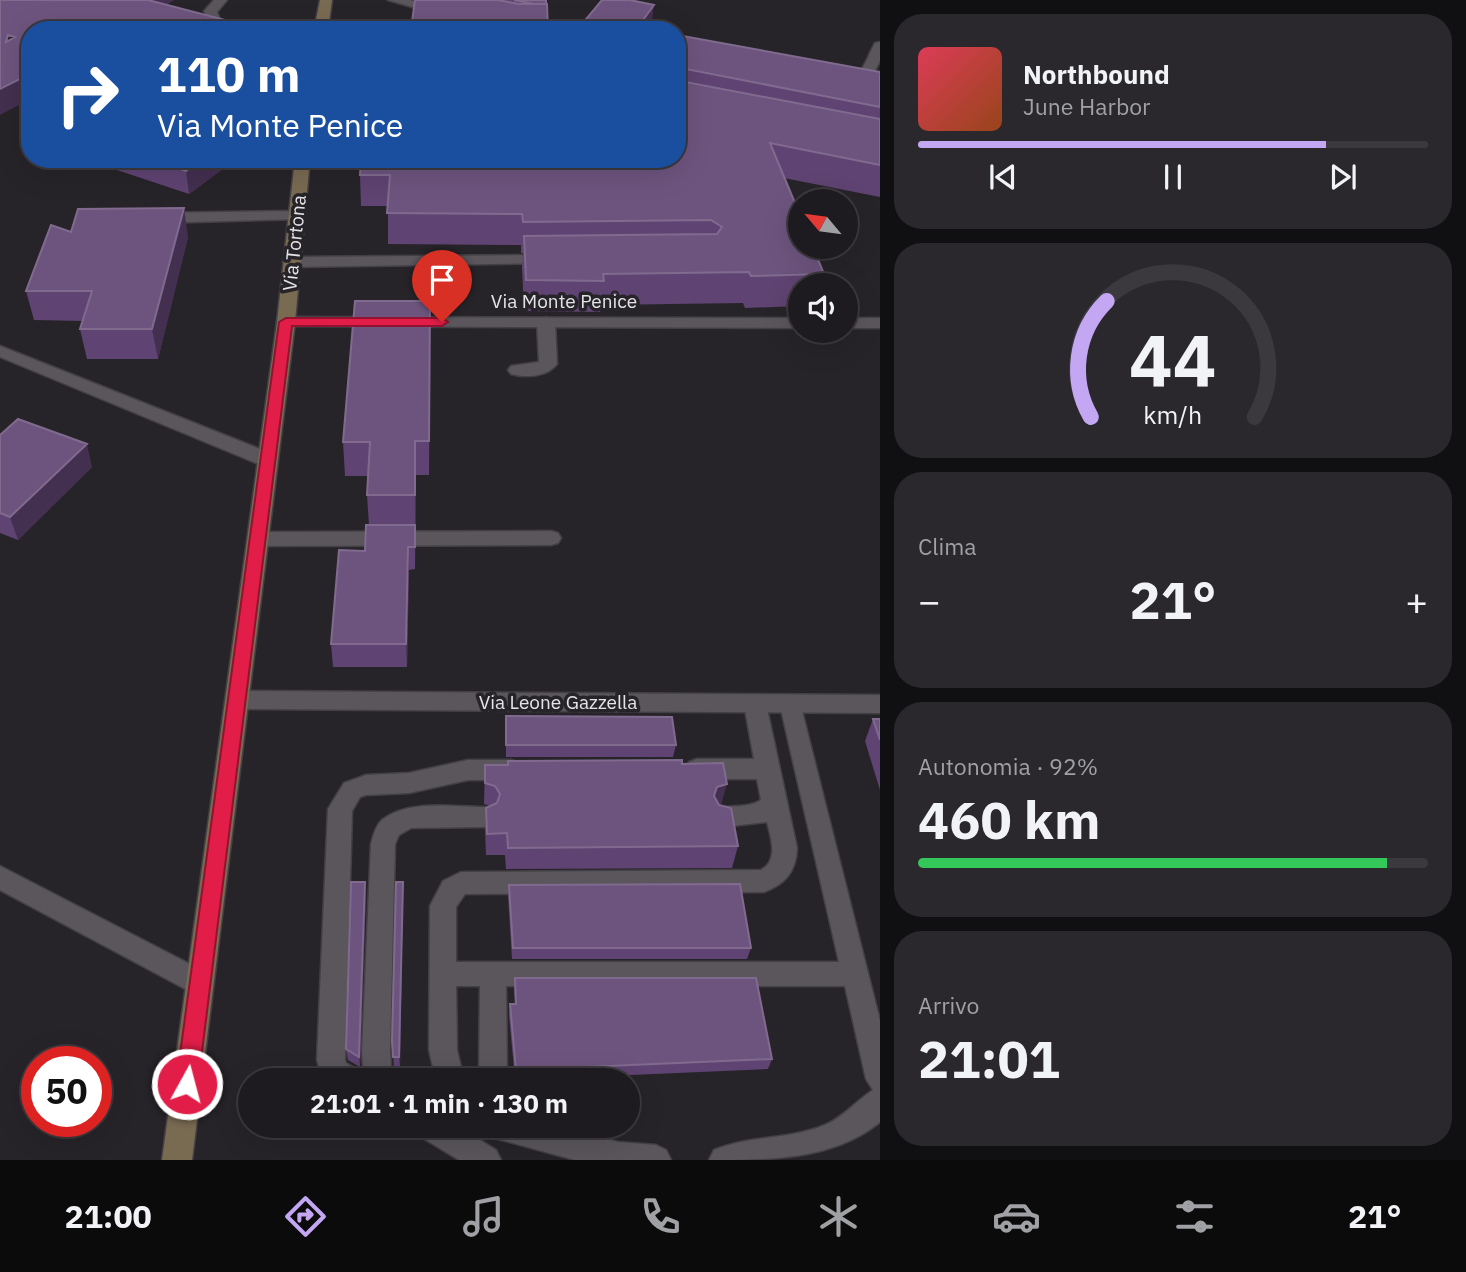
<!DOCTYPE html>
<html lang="it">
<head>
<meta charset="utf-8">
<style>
  :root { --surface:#1d1b1f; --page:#2a282c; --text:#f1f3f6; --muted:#a0a1a4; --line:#3b393d; --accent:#c3a7f2 }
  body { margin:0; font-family:"IBM Plex Sans",sans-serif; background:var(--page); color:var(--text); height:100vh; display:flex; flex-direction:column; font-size:26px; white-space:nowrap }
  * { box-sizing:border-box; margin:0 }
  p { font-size:23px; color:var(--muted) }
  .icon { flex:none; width:38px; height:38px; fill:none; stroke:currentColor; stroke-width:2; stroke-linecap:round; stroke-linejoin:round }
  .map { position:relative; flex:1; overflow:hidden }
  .details { display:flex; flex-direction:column; gap:14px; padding:14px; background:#100f11; width:586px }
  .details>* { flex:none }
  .hud { position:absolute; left:21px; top:21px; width:665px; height:147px; border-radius:28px; box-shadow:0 7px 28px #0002,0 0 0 2px var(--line); background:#1a4fa0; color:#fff; overflow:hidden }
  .needle { width:46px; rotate:299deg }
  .tools { position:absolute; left:788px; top:189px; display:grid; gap:14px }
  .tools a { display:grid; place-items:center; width:70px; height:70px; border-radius:50%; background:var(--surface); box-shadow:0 7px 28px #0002,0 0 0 2px var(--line); font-size:35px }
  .speed { position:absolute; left:21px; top:1046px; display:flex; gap:14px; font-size:35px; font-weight:700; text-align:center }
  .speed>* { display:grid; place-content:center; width:91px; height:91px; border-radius:50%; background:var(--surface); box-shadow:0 7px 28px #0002,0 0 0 2px var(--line); line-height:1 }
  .speed .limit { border:10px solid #d22; background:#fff; color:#111 }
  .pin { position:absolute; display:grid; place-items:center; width:60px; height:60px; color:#fff; margin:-72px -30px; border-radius:50% 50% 50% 0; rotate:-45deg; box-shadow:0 0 7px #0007 }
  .pin .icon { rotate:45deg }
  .me { position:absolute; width:77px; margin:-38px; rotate:7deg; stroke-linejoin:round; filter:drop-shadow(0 0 5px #0008) }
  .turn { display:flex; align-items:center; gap:24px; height:147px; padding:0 21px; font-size:32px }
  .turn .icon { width:91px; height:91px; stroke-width:2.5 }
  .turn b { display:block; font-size:49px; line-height:60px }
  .big { font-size:52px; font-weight:800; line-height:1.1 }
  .details .widget { flex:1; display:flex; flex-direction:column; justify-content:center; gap:10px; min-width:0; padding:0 24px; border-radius:28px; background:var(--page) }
  .details .dial { align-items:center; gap:0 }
  .dial svg { height:182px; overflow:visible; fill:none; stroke:var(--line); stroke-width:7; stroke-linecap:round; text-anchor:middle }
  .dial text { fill:var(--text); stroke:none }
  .song { display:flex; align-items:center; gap:21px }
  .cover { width:84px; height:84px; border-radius:10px; background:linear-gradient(135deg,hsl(350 70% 55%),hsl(20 70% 35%)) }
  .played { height:7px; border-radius:4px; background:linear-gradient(90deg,var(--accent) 80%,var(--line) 80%) }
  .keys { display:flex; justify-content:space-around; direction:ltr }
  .heat { display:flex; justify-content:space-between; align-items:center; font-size:38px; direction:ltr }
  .charge { height:10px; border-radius:5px; background:linear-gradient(90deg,#34c759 92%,var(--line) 0) }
  .trip { position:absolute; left:238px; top:1068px; width:402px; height:70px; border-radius:35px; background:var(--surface); box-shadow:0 7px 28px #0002,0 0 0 2px var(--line); font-weight:800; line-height:70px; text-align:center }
  .tab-bar { display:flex; height:112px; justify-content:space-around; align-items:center; background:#0c0b0c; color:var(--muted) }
  .tab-bar .icon { width:49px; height:49px }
  .tab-bar .selected { color:var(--accent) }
  .tab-bar b { font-size:32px; color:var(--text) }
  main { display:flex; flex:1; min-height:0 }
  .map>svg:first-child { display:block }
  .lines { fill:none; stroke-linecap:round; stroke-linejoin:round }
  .lane-casing { stroke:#434045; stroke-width:3 }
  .street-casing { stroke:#434045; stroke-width:3 }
  .secondary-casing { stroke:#434045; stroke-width:3 }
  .lane { fill:#5a565c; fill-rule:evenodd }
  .street { fill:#5a565c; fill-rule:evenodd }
  .secondary { fill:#796a52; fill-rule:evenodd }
  .wall { fill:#5f4372 }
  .shaded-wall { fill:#432f4f }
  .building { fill:#6d547e; stroke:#806b8f; stroke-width:2; fill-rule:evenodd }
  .route { fill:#e11d48; stroke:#92132f; stroke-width:2 }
  .labels { text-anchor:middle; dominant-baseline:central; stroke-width:7; stroke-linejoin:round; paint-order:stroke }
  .street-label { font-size:19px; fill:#e5e3e7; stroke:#272429 }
</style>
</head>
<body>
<main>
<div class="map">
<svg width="880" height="1160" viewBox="0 0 880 1160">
  <rect width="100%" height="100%" fill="#272429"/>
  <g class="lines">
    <g class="lane-casing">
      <path id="lane" d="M 214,0 L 227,0 L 217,12 L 220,19 L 239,30 C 221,30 212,28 204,11 Z
        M 388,0 L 410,0 L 446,11 L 440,15 Z
        M 880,51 L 880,61 L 864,92 L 846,91 L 846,85 L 854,84 L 871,52 Z
        M 296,211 L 304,216 L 302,219 L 158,223 L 150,218 L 158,213 Z
        M 550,255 L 558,260 L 556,263 L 291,267 L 283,262 L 291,257 Z
        M 546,317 L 555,322 L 557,364 C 547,377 526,378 511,374 L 508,370 L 511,366 L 539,362 L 537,322 Z
        M 0,346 L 275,455 L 278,460 L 275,465 L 261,465 L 0,357 Z
        M 551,531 L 558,533 L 561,538 L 558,543 L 551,545 L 258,546 L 251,544 L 248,539 L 251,534 L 258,532 Z
        M 755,695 L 763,698 L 766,704 L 797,848 C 796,872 785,884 764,892 L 465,894 L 456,907 L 456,962 L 839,962 L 780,705 L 783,699 L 791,696 L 799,699 L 880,1021 L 880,1122 C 834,1160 769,1160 709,1160 L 714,1150 C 749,1135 789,1140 825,1125 C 844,1117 856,1101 873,1090 L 866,1079 L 845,986 L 506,986 L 507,1080 L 479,1080 L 480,986 L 456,986 L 457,1050 L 464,1080 L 436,1080 L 429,1050 L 430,906 L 443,881 L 461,872 L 761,870 C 779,860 771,838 767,822 L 723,827 L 714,824 L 711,817 L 714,810 C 729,804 748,809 761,800 L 757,779 L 697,779 L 689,776 L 685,769 L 689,762 L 697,759 L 754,759 L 744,704 L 747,698 Z
        M 468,760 L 511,760 L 519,763 L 523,770 L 519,777 L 511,780 L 468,780 L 409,793 L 366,795 L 360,797 L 352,811 L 345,1060 L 346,1063 L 358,1070 L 362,1080 L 323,1080 L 317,1060 L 328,809 L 344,783 L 358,778 L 366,775 L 409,773 Z
        M 484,807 L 493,810 L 496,817 L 493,824 L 484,827 L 411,828 L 399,835 L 395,844 L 390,1051 L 392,1080 L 364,1080 L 362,1051 L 371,844 C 373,836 376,825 382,820 C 408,799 453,807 484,807 Z
        M 0,866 L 209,974 L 213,983 L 209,992 L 200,995 L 191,992 L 0,890 Z
        M 414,1125 L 456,1125 L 496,1150 L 501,1160 L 459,1160 L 418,1135 Z
        M 484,1125 L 553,1125 L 618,1142 L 656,1145 L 666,1150 L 671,1160 L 575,1160 L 498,1139 L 488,1135 Z"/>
    </g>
    <g class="street-casing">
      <path id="street" d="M 880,42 L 880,58 L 871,58 L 869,55 L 875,43 Z
        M 286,317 L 800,318 L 800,328 L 280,326 L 277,322 Z
        M 845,318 L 880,318 L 880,328 L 845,328 Z
        M 237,691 L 880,695 L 880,713 L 237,709 L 229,706 L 226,700 L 229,694 Z"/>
    </g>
    <g class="secondary-casing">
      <path id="secondary" d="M 320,0 L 332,0 L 328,30 L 314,30 Z
        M 295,159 L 310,159 L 295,322 L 192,1160 L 162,1160 L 277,322 Z"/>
    </g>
    <use href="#lane" class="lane"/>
    <use href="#street" class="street"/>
    <use href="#secondary" class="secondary"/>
  </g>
  <path class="wall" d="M 415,0 L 546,0 L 546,4 L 412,22 Z
    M 677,35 L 880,72 L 880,197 L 784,178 L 824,274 L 821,285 L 800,285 L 800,306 L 745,308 L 743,303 L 601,305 L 600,312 L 524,311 L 522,267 L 523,253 L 521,253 L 521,245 L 388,244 L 388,206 L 361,206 L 360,175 Z
    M 107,159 L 236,159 L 189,194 L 108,167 Z
    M 188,237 L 158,359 L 87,359 L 80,329 L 83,321 L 34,320 L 26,291 Z
    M 430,334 L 429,475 L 416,475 L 415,569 L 409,570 L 407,667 L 333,667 L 331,644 L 365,551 L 369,525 L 367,495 L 368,476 L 345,476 L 343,442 Z
    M 0,435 L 92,467 L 18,540 L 0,533 Z
    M 506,716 L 676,745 L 673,757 L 506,757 Z
    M 873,719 L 880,719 L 880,790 L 865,741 Z
    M 682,764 L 721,805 L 738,846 L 732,868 L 506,869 L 505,855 L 486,855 L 485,830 L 486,808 L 490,806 L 484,804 L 485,765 Z
    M 509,885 L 751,948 L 747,959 L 512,959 L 508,896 Z
    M 366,893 L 360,1067 L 348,1060 L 346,1049 Z
    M 403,893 L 400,1067 L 394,1067 L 392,1041 Z
    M 515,978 L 772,1059 L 768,1069 L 515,1080 L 509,1015 L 510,1004 L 515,1004 L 514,989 Z"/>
  <path class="shaded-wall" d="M 140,0 L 174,0 L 144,20 Z
    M 654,5 L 651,30 L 638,27 Z
    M 30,74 L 30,99 L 0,115 L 0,89 Z
    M 202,159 L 236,159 L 189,194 L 186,171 Z
    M 184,208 L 188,237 L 158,359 L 152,329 Z
    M 415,441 L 416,475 L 415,529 Z
    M 87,444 L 92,467 L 18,540 L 10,517 Z
    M 408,547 L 409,570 L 407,667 L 406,644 Z
    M 727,784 L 721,805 L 709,818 L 717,787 Z
    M 365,882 L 366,893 L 360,1067 L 359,1057 Z
    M 403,882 L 403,893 L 400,1067 L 399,1057 Z"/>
  <path class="building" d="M 0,0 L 148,0 L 264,30 L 30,30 L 30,74 L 0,89 ZM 8,35 L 15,37 L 6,42 Z
    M 415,0 L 498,0 L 519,4 L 547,4 L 548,30 L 373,30 L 374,23 L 412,22 Z
    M 514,0 L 546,0 L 546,4 L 534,4 Z
    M 602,0 L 630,0 L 654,5 L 638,27 L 651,30 L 577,30 Z
    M 677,35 L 880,72 L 880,107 L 681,68 L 678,71 L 680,81 L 880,119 L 880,165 L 770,143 L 800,215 L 800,247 L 813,247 L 824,274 L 751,276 L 749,272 L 603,274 L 604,281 L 526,280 L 524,236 L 717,234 L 722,227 L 711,220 L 523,222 L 522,214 L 387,213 L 390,175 L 360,175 L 361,159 L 677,159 Z
    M 150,159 L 202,159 L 186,171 Z
    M 184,208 L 152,329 L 80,329 L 92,291 L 26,291 L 51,225 L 71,232 L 78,209 Z
    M 355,301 L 430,301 L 429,441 L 415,441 L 415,495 L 367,495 L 370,442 L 343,442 Z
    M 18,419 L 87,444 L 10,517 L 0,513 L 0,435 Z
    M 366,525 L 415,525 L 415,547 L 408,547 L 406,644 L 331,644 L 339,550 L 365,551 Z
    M 506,716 L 672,717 L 676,745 L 506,745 Z
    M 873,719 L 880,719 L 880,740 Z
    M 682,760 L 682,764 L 723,763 L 727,784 L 717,787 L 714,796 L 719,805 L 731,808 L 738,846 L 508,848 L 507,833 L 487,834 L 486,808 L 497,803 L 500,794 L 495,786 L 485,783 L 485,765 L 508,765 L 508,761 Z
    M 351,882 L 365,882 L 359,1057 L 346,1049 Z
    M 396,882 L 403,882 L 399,1057 L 393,1057 L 392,1041 Z
    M 740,884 L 751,948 L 513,948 L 509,885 Z
    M 515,978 L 756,978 L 772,1059 L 516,1070 L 510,1004 L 516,1004 Z"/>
  <path class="route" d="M 286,318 L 442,318 L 448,322 L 442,326 L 292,326 L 198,1084 L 195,1092 L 187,1095 L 180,1092 L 176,1084 L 279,322 Z"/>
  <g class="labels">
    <g class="street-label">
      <text transform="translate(294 243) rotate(-84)">Via Tortona</text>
      <text x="564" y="301">Via Monte Penice</text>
      <text x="558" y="702">Via Leone Gazzella</text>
    </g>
  </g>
</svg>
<div class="tools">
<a><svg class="needle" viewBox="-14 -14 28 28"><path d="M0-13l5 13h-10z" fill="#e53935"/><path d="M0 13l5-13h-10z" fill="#a0a1a4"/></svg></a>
<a><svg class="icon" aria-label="sound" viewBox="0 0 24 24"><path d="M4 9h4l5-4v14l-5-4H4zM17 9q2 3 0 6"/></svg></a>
</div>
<div class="speed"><div class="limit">50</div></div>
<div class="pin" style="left:442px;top:322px;background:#d93025"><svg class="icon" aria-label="arrive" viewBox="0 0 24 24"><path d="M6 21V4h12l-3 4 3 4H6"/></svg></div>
<svg class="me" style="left:187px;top:1084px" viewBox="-20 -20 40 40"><circle r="17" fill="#e11d48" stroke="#fff" stroke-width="3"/><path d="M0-11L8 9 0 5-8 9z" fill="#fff"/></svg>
<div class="trip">21:01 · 1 min · 130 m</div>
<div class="hud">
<div class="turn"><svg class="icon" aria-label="right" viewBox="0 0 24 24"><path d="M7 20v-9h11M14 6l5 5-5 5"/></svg><div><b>110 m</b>Via Monte Penice</div></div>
</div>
</div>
<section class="details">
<div class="widget">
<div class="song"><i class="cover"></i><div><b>Northbound</b><p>June Harbor</p></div></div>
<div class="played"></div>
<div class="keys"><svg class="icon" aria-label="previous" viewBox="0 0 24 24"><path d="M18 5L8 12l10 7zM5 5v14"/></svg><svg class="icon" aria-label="pause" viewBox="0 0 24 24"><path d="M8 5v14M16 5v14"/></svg><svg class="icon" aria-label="next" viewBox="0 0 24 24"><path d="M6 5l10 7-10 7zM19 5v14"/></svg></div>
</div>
<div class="widget dial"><svg viewBox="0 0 100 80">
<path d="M14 69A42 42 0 1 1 86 69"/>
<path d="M14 69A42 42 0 0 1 21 18" stroke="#c3a7f2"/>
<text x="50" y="56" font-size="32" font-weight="700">44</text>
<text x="50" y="72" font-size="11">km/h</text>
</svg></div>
<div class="widget"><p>Clima</p>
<div class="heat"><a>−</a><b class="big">21°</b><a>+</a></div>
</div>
<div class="widget"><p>Autonomia · 92%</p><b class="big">460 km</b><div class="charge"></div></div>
<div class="widget"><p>Arrivo</p><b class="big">21:01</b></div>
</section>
</main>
<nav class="tab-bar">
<b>21:00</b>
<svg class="icon selected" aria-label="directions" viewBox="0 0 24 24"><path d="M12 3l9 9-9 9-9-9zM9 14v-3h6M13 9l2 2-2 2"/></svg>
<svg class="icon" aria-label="music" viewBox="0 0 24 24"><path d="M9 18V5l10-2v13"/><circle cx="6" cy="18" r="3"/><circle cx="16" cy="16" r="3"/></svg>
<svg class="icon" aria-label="phone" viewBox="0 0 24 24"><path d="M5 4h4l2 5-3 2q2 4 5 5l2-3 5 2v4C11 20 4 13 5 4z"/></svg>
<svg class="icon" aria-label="climate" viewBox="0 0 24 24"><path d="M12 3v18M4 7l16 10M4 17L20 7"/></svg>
<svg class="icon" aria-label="car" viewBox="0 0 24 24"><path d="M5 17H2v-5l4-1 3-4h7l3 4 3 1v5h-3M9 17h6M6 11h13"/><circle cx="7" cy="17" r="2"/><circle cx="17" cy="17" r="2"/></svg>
<svg class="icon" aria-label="filters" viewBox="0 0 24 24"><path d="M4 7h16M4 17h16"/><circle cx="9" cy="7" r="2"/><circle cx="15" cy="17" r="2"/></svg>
<b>21°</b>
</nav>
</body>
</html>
